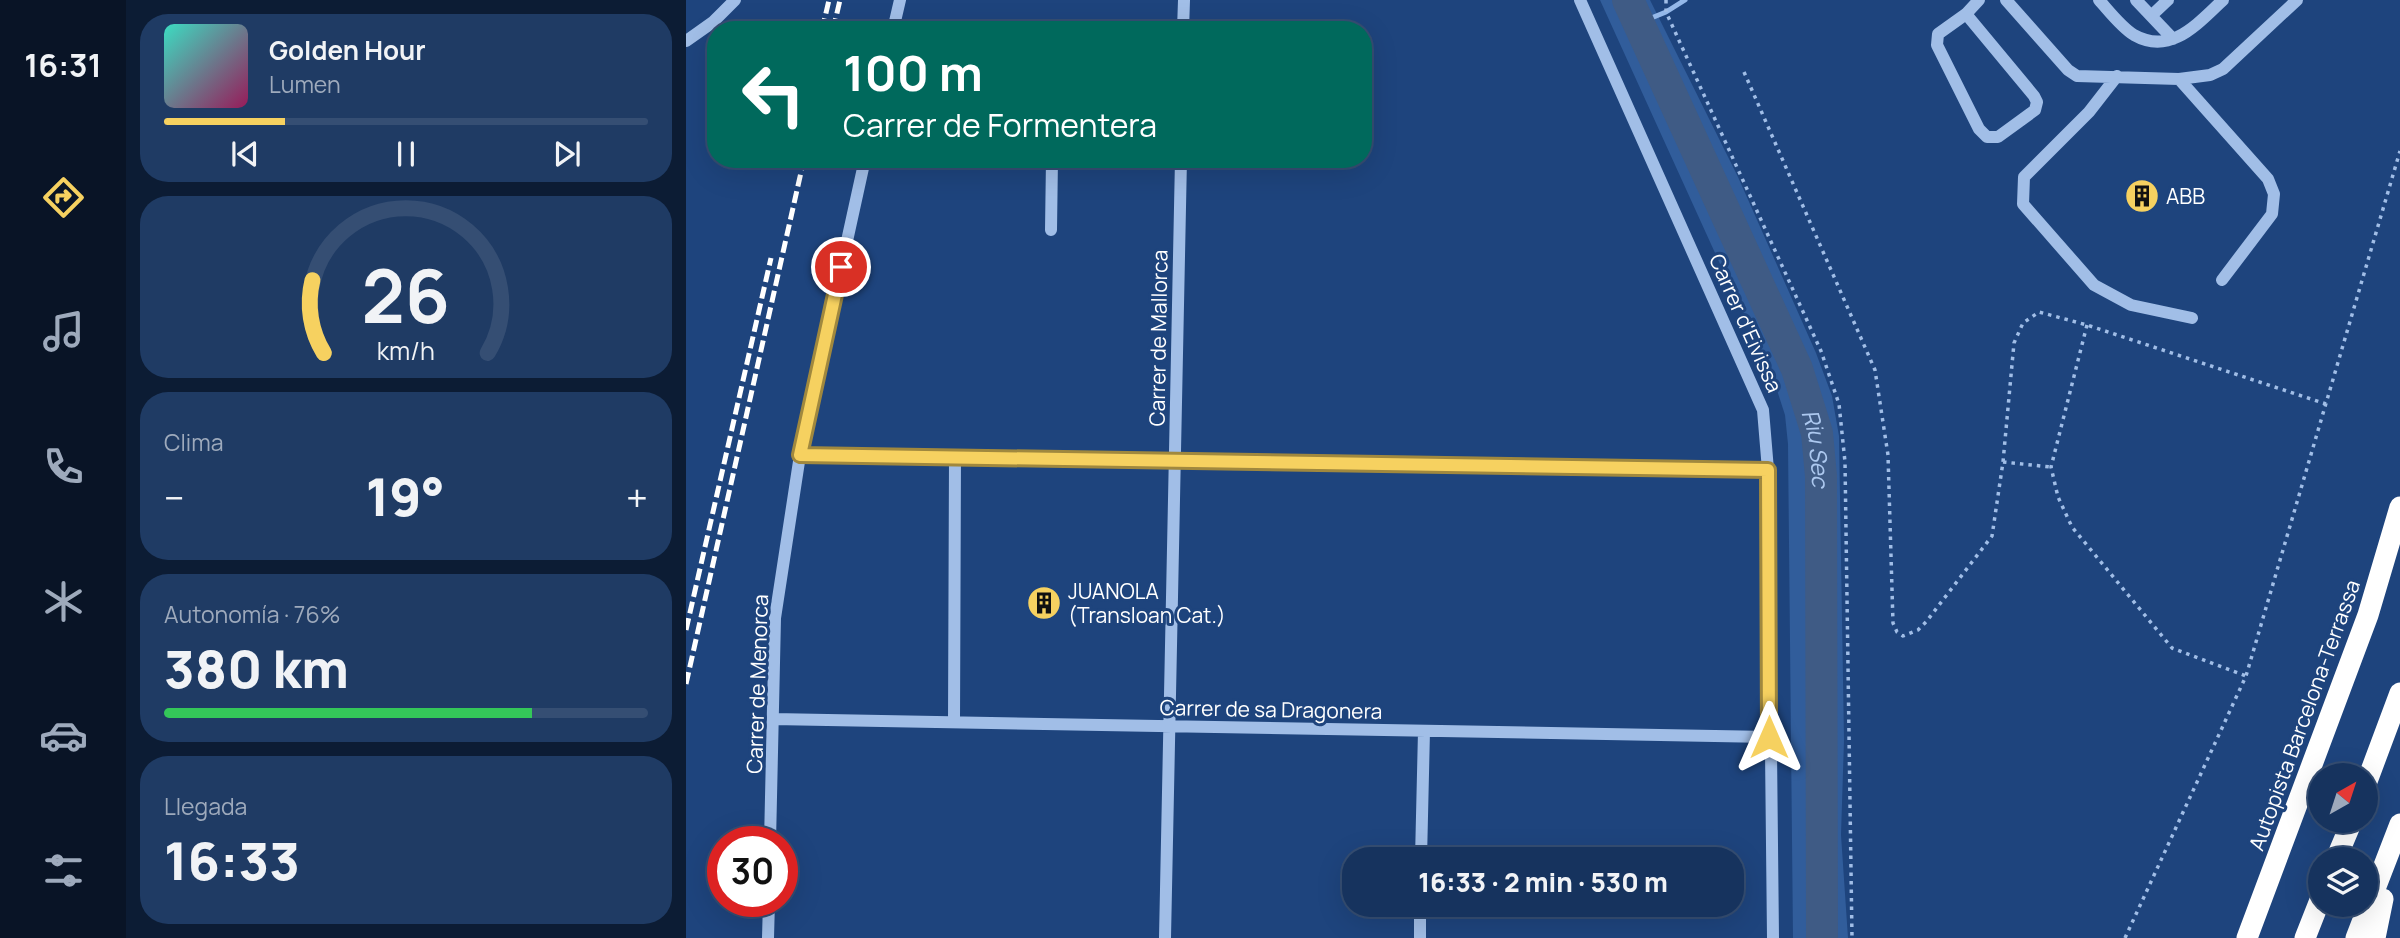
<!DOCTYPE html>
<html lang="es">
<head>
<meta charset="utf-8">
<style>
  :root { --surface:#16335e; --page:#1f3b64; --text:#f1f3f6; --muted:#9eaabc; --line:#354e73; --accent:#f6d160 }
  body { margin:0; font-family:Manrope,sans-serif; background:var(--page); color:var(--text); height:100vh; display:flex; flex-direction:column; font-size:26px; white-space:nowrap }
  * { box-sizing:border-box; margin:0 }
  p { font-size:23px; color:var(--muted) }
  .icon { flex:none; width:38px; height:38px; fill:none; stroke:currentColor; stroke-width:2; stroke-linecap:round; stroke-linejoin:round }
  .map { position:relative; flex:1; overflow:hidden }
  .panel { display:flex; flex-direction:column; gap:14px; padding:14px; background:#0c1c34; width:560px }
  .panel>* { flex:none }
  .hud { position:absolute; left:21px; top:21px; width:665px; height:147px; border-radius:28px; box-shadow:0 7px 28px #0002,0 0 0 2px var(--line); background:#00695c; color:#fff; overflow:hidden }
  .needle { width:46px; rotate:39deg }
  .controls { position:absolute; left:1622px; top:763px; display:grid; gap:14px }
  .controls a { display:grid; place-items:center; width:70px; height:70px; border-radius:50%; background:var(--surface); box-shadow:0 7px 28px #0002,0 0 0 2px var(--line); font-size:35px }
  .speed { position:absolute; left:21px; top:826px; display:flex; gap:14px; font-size:35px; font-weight:700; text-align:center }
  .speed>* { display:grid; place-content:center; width:91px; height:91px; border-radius:50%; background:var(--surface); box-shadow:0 7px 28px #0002,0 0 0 2px var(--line); line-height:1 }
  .speed .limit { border:10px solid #d22; background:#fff; color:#111 }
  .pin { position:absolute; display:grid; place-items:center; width:60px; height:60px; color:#fff; margin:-30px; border:4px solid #fff; border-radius:50%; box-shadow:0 2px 7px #0007 }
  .me { position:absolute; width:77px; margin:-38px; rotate:0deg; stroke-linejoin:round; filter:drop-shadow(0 0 5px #0008) }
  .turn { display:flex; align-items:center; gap:24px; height:147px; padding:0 21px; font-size:32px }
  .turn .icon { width:91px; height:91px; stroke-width:2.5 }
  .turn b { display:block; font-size:49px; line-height:60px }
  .big { font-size:52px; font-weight:800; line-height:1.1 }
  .panel .widget { flex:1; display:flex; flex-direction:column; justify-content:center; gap:10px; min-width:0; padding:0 24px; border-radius:28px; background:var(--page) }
  .panel .dial { align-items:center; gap:0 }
  .dial svg { height:182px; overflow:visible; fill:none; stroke:var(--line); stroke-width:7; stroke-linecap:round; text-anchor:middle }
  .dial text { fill:var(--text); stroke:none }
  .song { display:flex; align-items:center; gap:21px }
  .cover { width:84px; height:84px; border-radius:10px; background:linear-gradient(135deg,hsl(170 70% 55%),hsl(330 70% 35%)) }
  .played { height:7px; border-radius:4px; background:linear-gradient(90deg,var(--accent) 25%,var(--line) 25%) }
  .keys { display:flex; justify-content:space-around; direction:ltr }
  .heat { display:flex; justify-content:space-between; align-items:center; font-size:38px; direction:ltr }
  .charge { height:10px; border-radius:5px; background:linear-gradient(90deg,#34c759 76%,var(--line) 0) }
  .trip { position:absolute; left:656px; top:847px; width:402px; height:70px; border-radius:28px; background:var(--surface); box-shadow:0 7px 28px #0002,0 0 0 2px var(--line); font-weight:800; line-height:70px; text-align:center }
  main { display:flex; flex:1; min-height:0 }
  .dock { display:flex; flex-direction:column; width:126px; justify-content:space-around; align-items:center; background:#091426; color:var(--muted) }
  .dock .icon { width:49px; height:49px }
  .dock .on { color:var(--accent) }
  .dock b { font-size:32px; color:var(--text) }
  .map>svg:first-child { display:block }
  .green { fill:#315d9b }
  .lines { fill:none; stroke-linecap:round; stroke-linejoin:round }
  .stream { stroke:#94b8e9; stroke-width:5 }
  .river { stroke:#3f5b85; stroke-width:32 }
  .path { stroke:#a1bee7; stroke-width:3.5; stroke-dasharray:3.5 5; stroke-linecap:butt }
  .minor { stroke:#a1bee7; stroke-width:12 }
  .highway { stroke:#fff; stroke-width:21 }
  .rail { stroke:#fff; stroke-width:5; stroke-dasharray:12 5; stroke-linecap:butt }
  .route-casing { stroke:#a0883e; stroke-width:18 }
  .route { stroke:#f6d160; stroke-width:12 }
  .labels { text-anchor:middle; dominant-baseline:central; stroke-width:6; stroke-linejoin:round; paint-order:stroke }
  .poi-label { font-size:21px; fill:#fff; stroke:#1e447d; text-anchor:start }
  .street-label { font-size:21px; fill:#fff; stroke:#1e447d }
  .water-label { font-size:23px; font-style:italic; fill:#acc8ef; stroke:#1e447d }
</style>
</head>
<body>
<main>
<nav class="dock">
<b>16:31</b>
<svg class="icon on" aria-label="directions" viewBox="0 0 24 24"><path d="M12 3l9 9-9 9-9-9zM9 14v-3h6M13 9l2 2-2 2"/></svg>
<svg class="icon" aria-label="music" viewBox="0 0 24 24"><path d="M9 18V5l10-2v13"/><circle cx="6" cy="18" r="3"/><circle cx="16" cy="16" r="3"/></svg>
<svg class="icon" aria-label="phone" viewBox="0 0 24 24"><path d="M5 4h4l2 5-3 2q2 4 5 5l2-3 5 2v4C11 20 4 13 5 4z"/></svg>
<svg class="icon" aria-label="climate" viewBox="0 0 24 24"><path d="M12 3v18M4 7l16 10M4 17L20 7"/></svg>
<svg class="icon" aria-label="car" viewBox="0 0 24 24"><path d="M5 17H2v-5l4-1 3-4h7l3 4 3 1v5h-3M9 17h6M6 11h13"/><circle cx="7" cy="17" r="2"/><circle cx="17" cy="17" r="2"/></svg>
<svg class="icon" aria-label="filters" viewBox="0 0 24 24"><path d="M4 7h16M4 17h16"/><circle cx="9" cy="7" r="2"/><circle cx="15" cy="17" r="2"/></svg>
</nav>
<section class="panel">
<div class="widget">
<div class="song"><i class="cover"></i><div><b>Golden Hour</b><p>Lumen</p></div></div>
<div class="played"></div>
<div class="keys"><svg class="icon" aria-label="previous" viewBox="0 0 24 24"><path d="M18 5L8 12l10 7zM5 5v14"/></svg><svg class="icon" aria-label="pause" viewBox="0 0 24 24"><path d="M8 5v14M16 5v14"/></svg><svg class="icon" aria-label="next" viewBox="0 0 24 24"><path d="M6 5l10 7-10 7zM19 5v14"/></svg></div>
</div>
<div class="widget dial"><svg viewBox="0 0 100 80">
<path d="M14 69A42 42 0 1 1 86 69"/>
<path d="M14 69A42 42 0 0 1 9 37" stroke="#f6d160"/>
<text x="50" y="56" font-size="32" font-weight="700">26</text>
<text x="50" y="72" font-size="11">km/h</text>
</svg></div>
<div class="widget"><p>Clima</p>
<div class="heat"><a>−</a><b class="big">19°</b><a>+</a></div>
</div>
<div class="widget"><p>Autonomía · 76%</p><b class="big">380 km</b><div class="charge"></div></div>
<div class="widget"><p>Llegada</p><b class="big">16:33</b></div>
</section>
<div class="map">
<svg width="1714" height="938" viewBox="0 0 1714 938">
  <rect width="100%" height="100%" fill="#1e447d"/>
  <path class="green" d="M 914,0 L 964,0 L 1052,177 L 1130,353 L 1146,396 L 1153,436 L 1158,740 L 1155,835 L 1162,938 L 1107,938 L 1102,444 L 1099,415 L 1090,387 Z"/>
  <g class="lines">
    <path class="stream" d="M 953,23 L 980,12 L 999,0"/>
    <path class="river" id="s1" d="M 942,0 L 1111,369 L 1131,433 L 1135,476 L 1136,938"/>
    <path class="path" d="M 980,0 L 980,12 L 1135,351 L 1153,404 L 1159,462 L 1166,938
      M 1058,72 L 1189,370 L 1202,455 L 1207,623 L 1211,632 L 1217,636 L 1232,630 L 1240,622 L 1306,536 L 1317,462 L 1328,343 L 1337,323 L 1353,312 L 1401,325 L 1640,404
      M 1401,325 L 1365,467 L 1372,497 L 1386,527 L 1486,648 L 1560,676
      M 1317,462 L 1365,467
      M 1439,938 L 1560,676 L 1714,151"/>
    <path class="minor" d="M 894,0 L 1077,410 L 1082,470 L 1087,938
      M 1320,0 L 1382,70 L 1391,76 L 1493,79 L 1524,75 L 1537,69 L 1611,0
      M 1413,0 C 1423,11 1435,27 1448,35 C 1485,56 1512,23 1537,0
      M 1450,0 L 1487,39
      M 1280,14 L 1348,96 L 1351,102 L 1349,110 L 1312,137 L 1301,137 L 1293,129 L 1251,45 L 1252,34 L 1280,14 L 1293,0
      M 1465,16 L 1482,0
      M 207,30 L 214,0
      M 497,30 L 498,0
      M 0,41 L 27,22 L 49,0
      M 1431,76 L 1403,112 L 1338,177 L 1337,204 L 1408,285 L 1445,305 L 1506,318
      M 1493,79 L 1582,179 L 1588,194 L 1586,214 L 1536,280
      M 365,230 L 366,159
      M 114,455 L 1082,470
      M 87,719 L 1083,737
      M 268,722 L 269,458
      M 84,842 L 89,618 L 114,455 L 179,159
      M 735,859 L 738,731
      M 82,938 L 83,901
      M 479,938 L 495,159
      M 734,938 L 734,905"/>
    <path class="highway" d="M 1680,784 L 1714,693
      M 1650,859 L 1666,821
      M 1561,938 L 1682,615 L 1714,507
      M 1619,938 L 1634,900
      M 1670,938 L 1714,824
      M 1689,938 L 1697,899"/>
    <path class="rail" d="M 136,30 L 143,0
      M 147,30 L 154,0
      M 0,630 L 85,258
      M 0,684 L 118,159"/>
  </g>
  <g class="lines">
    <g class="route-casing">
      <path id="route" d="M 155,267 L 114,455 L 1082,470 L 1083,737"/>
    </g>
    <use href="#route" class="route"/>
  </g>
  <defs>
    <g id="building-disc" transform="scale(1.75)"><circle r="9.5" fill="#f6d160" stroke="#1e447d"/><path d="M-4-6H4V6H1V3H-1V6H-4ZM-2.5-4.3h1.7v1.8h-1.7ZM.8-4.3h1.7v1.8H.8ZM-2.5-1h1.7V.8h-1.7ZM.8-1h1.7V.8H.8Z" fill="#111"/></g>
  </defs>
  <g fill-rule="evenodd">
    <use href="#building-disc" x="1456" y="196"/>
    <use href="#building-disc" x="358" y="603"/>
  </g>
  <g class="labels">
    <g class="poi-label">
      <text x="1480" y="196">ABB</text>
      <text x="382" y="591">JUANOLA<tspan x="382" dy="24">(Transloan Cat.)</tspan></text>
    </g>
    <g class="street-label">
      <text transform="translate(1060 323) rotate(66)">Carrer d'Eivissa</text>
      <text transform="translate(472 338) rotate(-89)">Carrer de Mallorca</text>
      <text transform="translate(71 684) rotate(-88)">Carrer de Menorca</text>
      <text transform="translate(585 709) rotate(1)">Carrer de sa Dragonera</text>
      <text transform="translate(1618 715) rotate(-70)">Autopista Barcelona-Terrassa</text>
    </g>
    <g class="water-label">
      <text stroke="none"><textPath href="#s1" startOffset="488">Riu Sec</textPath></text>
    </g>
  </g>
</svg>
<div class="controls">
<a><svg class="needle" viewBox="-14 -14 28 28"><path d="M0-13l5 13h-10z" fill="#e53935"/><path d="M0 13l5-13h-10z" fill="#9eaabc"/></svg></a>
<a><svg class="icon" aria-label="layers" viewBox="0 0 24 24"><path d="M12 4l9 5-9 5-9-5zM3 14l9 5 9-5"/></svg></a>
</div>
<div class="speed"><div class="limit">30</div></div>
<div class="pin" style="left:155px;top:267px;background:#d93025"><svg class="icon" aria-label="arrive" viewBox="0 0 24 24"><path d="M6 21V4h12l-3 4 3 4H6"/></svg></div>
<svg class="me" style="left:1083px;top:737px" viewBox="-20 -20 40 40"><path d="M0-17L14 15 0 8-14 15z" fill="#f6d160" stroke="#fff" stroke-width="4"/></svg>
<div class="trip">16:33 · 2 min · 530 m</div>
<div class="hud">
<div class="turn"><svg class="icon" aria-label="left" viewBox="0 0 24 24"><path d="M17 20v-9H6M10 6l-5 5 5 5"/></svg><div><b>100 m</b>Carrer de Formentera</div></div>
</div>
</div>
</main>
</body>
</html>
